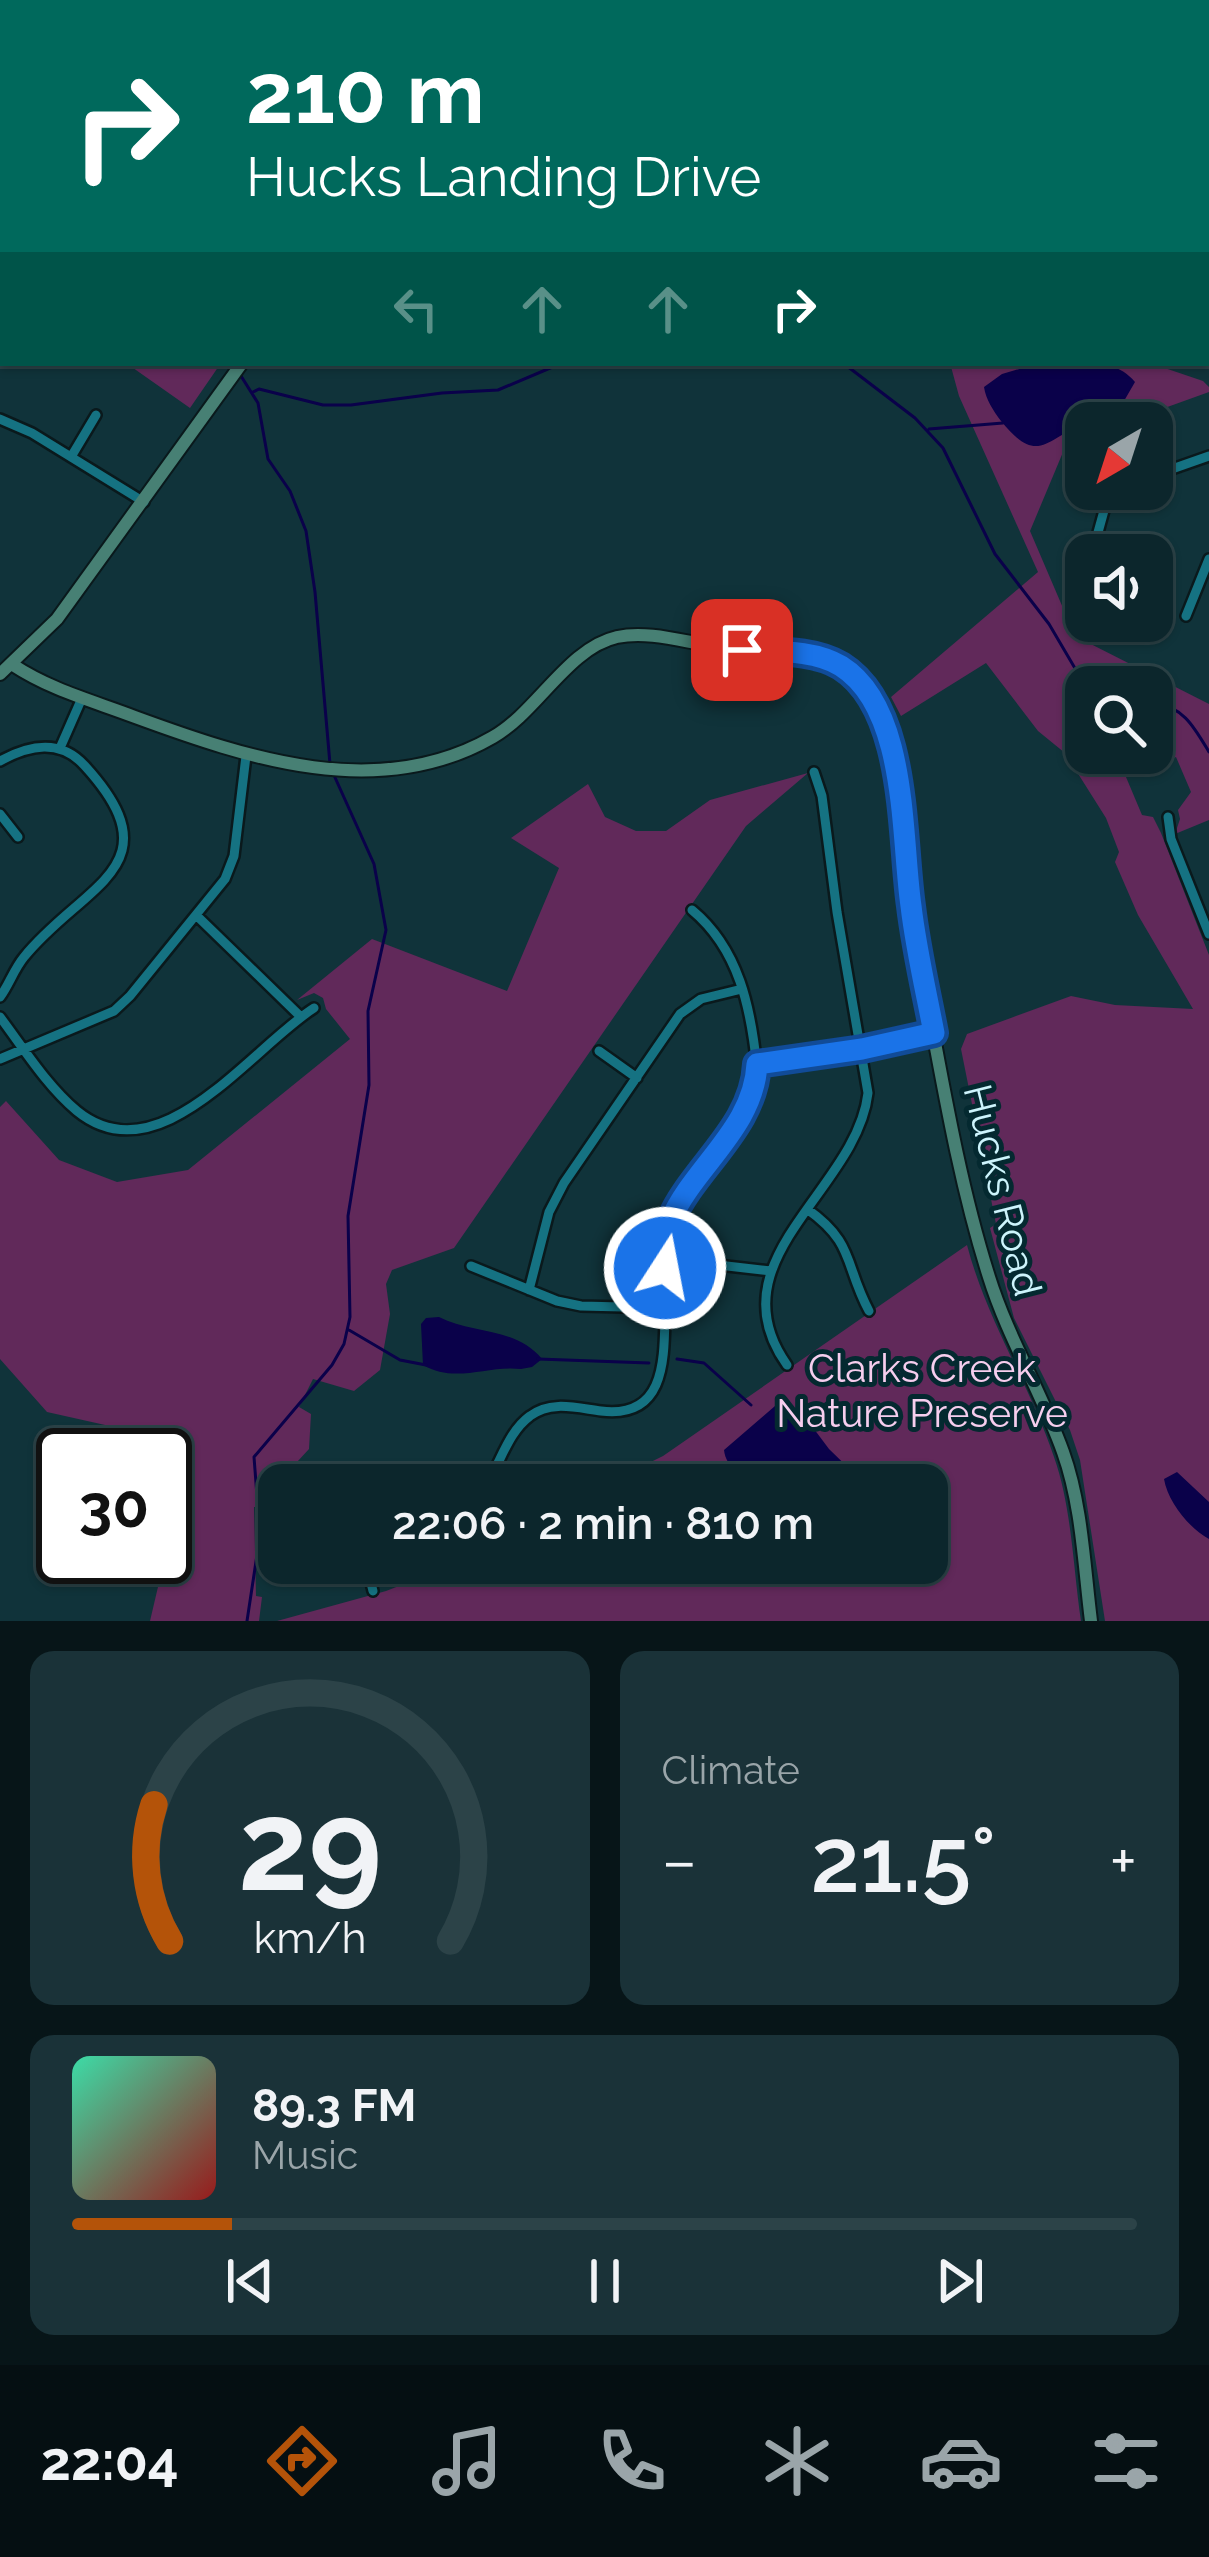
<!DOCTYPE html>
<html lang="en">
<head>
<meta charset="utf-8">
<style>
  :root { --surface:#0c262c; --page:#1a3238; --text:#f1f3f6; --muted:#9aa5a9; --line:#2c4348; --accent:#b45309 }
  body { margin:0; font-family:Raleway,sans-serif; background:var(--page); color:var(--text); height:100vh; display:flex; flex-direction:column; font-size:45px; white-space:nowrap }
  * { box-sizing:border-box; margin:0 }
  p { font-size:39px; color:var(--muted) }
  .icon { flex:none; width:66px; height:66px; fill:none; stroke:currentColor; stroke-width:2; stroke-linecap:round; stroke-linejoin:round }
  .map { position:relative; height:1621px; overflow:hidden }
  .drawer { display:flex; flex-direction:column; gap:30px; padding:30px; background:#071518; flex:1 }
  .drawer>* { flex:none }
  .banner { position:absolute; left:0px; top:0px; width:1209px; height:366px; box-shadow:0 3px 9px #0004,0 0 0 3px var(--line); background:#00695c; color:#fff; overflow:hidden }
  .needle { width:78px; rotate:219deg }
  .controls { position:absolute; left:1065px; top:402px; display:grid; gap:24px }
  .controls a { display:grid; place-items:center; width:108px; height:108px; border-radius:24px; background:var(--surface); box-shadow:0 3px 9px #0004,0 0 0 3px var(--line); font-size:60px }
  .speed { position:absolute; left:36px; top:1428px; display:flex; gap:24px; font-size:60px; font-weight:700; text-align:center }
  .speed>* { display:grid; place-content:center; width:156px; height:156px; border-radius:50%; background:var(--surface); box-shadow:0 3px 9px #0004,0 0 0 3px var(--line); line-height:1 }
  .speed .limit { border:6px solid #111; border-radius:18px; background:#fff; color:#111 }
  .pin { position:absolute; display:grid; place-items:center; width:102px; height:102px; color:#fff; margin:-51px; border-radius:24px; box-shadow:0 6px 18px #0006 }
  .me { position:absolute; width:132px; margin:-66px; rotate:11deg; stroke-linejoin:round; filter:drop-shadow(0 0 9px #0008) }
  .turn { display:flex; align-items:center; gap:42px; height:252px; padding:0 48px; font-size:54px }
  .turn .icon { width:156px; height:156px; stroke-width:2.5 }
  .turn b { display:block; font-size:84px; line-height:102px }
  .lanes { display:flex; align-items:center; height:114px; padding:0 48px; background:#0003; justify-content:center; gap:60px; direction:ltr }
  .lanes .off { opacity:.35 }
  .big { font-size:90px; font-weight:600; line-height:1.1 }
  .drawer .widget { flex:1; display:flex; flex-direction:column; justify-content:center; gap:18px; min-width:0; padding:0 42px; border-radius:24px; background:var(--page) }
  .drawer .dial { align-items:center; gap:0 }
  .dial svg { height:312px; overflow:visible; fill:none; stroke:var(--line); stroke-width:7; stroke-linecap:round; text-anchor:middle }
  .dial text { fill:var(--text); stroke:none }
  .song { display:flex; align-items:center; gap:36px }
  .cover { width:144px; height:144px; border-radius:18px; background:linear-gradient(135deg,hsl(160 70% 55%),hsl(0 70% 35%)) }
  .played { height:12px; border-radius:6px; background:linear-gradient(90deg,var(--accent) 15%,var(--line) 15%) }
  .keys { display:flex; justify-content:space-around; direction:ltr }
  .heat { display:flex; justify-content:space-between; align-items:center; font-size:66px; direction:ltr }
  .drawer .tiles { flex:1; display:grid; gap:30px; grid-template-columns:1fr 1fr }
  .widget:last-child { grid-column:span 2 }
  .trip { position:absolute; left:258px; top:1464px; width:690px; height:120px; border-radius:24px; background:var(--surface); box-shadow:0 3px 9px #0004,0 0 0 3px var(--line); font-weight:600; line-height:120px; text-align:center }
  .tabs { display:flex; height:192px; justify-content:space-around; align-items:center; background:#050f12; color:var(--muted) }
  .tabs .icon { width:84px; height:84px }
  .tabs .current { color:var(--accent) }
  .tabs b { font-size:54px; color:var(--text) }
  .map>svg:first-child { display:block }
  .green { fill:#61295a; fill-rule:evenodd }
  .water { fill:#0a014a }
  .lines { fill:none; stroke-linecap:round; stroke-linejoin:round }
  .stream { stroke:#0a014a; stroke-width:3 }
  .street-casing { stroke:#0a191c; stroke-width:14 }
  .secondary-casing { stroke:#0a191c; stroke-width:16 }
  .street { stroke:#157282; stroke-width:9 }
  .secondary { stroke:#478074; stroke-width:12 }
  .route-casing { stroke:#114b97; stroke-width:30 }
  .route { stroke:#1a73e8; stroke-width:21 }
  .labels { text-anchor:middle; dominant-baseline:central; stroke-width:10; stroke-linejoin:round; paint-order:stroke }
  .street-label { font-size:39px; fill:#cdf4fc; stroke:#042930 }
  .park-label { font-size:39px; fill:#f6ceee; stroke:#042930 }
</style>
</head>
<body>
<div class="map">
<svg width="1209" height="1621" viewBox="0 0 1209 1621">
  <rect width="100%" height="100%" fill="#10333a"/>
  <path class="green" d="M 126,363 L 221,363 L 190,408 Z
    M 950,363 L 1150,363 L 1203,381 L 1209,387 L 1209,392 L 1123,423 L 1086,423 L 1086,437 L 1066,445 L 1030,531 L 1075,636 L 1209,704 L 1209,820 L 1175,834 L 1180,819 L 1178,810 L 1191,792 L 1176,757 L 1126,777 L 1142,815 L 1153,817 L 1161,833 L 1209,955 L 1209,1621 L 1105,1621 L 1080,1460 L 1070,1430 L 1014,1318 L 990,1228 L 996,1224 L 961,1049 L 967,1034 L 1071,996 L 1115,1005 L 1193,1009 L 1138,915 L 1115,862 L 1119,852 L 1106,818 L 1065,753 L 1038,731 L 986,663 L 901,716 L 891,697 L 1038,572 L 959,396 ZM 1086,687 L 1152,687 L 1152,753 L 1086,753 Z
    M 808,773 L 746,826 L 454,1248 L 392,1270 L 386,1284 L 390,1314 L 380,1370 L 354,1391 L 313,1379 L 299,1407 L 311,1414 L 309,1449 L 286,1474 L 286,1485 L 279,1485 L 279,1506 L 254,1507 L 256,1596 L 262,1597 L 259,1621 L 150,1621 L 165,1557 L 165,1455 L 157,1455 L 158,1441 L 123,1429 L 47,1412 L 0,1359 L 0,1107 L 6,1101 L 59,1160 L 117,1182 L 188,1170 L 350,1039 L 326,1009 L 323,998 L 314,993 L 297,1000 L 372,939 L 507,991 L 559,868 L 511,838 L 588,784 L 605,817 L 636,831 L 666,831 L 710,800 Z
    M 967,1245 C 987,1321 1029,1383 1054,1457 C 1072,1508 1073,1568 1081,1621 L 277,1621 L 386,1591 L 458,1563 L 927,1563 L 927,1485 L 604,1485 L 663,1456 Z"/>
  <path class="water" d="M 1040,363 C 1072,363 1114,355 1135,382 L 1113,420 C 1104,422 1093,422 1085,424 C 1046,437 1039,468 1001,421 C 993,410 986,400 984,387 L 1002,374 Z
    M 439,1317 C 472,1334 516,1327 542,1359 L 532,1367 L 521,1369 C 487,1365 455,1384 423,1365 L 421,1324 L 426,1318 Z
    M 787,1403 L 805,1417 L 829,1449 L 866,1485 C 831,1485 729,1497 724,1450 L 775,1406 Z
    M 1177,1472 L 1209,1502 L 1209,1539 C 1189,1528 1168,1502 1164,1479 Z"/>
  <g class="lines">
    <path class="stream" d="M 0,269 L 3,269
      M 228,363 L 231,366
      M 843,363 L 915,418 L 943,448 L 995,554 L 1049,624 L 1076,670 L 1125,687
      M 241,376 L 258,403 L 268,459 L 290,491 L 306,531 L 315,592 L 330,764
      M 253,392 L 259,389 L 323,405 L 351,405 L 442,393 L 498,390 L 562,363
      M 929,429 L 1003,423
      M 1152,701 C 1184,708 1193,725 1209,752
      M 349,1330 L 400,1360 L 426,1365
      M 538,1359 L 649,1363
      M 677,1359 L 704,1363 L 751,1405
      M 247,1621 L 260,1535 L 254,1457 L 332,1365 L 344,1344 L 350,1317 L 348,1216 L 369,1085 L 368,1011 L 386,930 L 374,864 L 333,773"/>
    <g class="street-casing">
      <path id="street" d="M 19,0 L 23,3
        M 321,0 L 325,3
        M 538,0 L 542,3
        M 681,0 L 683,3
        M 901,0 L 902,3
        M 1041,0 L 1043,3
        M 144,3 L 144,0
        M 1051,3 L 1057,0
        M 1206,214 L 1209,213
        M 1206,321 L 1209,322
        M 0,419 L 32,433 L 144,502
        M 71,457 L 96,415
        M 1152,476 L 1209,456
        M 1097,536 L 1105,507 L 1120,489
        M 1186,616 L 1209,559
        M 60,748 L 82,698
        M 0,761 C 29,745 60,738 85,766 C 177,867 83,884 24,957 C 14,969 9,985 0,997
        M 0,814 L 18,837
        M 1168,817 L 1171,839 L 1209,934
        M 196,915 L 301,1017
        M 0,1017 C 24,1049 47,1086 77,1111 C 159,1178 250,1049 314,1008
        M 599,1051 L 637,1078
        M 0,1059 L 114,1011 L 130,996 L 225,879 L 234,856 L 246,756
        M 757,1064 L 862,1049 L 934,1033
        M 807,1209 C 855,1243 844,1264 869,1311
        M 666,1259 L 771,1271
        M 471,1266 L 557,1301 L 581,1306 L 665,1308
        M 529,1290 L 549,1212 L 564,1183 L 680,1014 L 701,999 L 742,989
        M 787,1365 C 712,1260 857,1190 868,1093 L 837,912 L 822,796 L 814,772
        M 486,1485 C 501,1462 508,1432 530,1416 C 551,1400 577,1408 601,1411 C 666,1419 664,1359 665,1314 C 665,1289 666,1264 665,1240 L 669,1221 C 699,1179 753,1119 757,1068 C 751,1008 739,949 692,910
        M 366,1563 L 373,1591"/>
    </g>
    <g class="secondary-casing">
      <path id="secondary" d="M 488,3 L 490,0
        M 13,665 C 51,690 93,701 135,717 C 247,758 379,803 493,737 C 537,712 568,648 617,637 C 650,630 687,643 720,647 C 756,652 799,647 833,662 C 844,667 855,675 862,685 C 911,748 903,874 918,952 C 939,1060 956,1173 989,1277 C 1008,1338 1042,1393 1063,1452 C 1082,1505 1084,1566 1091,1621
        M 0,674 L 57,619 L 242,363"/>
    </g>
    <use href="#street" class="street"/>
    <use href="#secondary" class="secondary"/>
  </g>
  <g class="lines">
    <g class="route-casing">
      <path id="route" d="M 665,1268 C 666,1253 663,1236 670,1221 C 694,1166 754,1128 757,1064 L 862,1049 L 934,1033 C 926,991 916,949 911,906 C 901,837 908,708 841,666 C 813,649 773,652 742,650"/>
    </g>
    <use href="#route" class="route"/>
  </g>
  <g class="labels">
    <g class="street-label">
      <text transform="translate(1003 1190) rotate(76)">Hucks Road</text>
    </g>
    <g class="park-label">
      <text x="922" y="1368">Clarks Creek<tspan x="922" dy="45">Nature Preserve</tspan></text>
    </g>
  </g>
</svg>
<div class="controls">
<a><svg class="needle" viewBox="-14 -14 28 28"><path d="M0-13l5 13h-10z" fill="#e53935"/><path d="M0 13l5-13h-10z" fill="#9aa5a9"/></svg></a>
<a><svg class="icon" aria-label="sound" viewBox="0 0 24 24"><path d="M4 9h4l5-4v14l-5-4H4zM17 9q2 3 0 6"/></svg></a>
<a><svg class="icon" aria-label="search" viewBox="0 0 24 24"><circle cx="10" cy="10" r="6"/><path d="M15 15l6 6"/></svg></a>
</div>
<div class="speed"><div class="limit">30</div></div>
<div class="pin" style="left:742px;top:650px;background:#d93025"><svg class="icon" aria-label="arrive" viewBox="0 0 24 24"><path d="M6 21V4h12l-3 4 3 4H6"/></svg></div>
<svg class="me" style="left:665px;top:1268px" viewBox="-20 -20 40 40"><circle r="17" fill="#1a73e8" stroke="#fff" stroke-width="3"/><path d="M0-11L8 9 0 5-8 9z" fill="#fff"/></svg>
<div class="trip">22:06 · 2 min · 810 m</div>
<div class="banner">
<div class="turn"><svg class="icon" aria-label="right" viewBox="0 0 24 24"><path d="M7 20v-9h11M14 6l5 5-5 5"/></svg><div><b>210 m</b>Hucks Landing Drive</div></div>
<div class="lanes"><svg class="icon off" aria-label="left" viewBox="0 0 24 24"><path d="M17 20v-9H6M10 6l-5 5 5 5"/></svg><svg class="icon off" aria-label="ahead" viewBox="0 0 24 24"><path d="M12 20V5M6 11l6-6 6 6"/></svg><svg class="icon off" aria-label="ahead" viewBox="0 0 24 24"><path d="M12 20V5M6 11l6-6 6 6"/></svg><svg class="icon" aria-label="right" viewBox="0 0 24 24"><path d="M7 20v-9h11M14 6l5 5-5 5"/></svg></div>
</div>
</div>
<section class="drawer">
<div class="tiles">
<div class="widget dial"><svg viewBox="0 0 100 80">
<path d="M14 69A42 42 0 1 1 86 69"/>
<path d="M14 69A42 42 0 0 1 10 34" stroke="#b45309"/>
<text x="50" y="56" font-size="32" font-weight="700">29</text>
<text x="50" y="72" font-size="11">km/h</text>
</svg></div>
<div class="widget"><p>Climate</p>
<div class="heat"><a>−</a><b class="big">21.5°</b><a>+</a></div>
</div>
<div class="widget">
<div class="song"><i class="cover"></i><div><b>89.3 FM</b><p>Music</p></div></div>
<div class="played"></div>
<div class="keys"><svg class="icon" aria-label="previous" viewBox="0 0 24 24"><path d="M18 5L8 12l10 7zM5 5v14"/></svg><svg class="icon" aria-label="pause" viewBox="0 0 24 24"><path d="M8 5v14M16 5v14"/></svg><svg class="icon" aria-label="next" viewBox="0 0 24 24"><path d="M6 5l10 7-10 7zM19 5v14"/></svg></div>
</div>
</div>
</section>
<nav class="tabs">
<b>22:04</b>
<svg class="icon current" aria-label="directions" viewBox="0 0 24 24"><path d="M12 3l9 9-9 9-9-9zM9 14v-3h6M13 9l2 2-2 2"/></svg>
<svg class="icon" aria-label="music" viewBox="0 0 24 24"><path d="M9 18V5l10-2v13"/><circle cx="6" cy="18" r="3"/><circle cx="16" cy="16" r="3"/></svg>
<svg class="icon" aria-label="phone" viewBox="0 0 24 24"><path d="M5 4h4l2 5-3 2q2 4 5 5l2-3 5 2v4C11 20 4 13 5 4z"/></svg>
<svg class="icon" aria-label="climate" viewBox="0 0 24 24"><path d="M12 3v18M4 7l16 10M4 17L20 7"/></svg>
<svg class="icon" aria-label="car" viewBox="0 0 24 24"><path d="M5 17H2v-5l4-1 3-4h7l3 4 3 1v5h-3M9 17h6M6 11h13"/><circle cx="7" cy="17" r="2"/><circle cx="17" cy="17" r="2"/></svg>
<svg class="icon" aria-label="filters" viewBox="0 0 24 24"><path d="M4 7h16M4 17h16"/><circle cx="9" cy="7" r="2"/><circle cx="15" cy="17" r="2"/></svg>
</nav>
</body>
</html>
